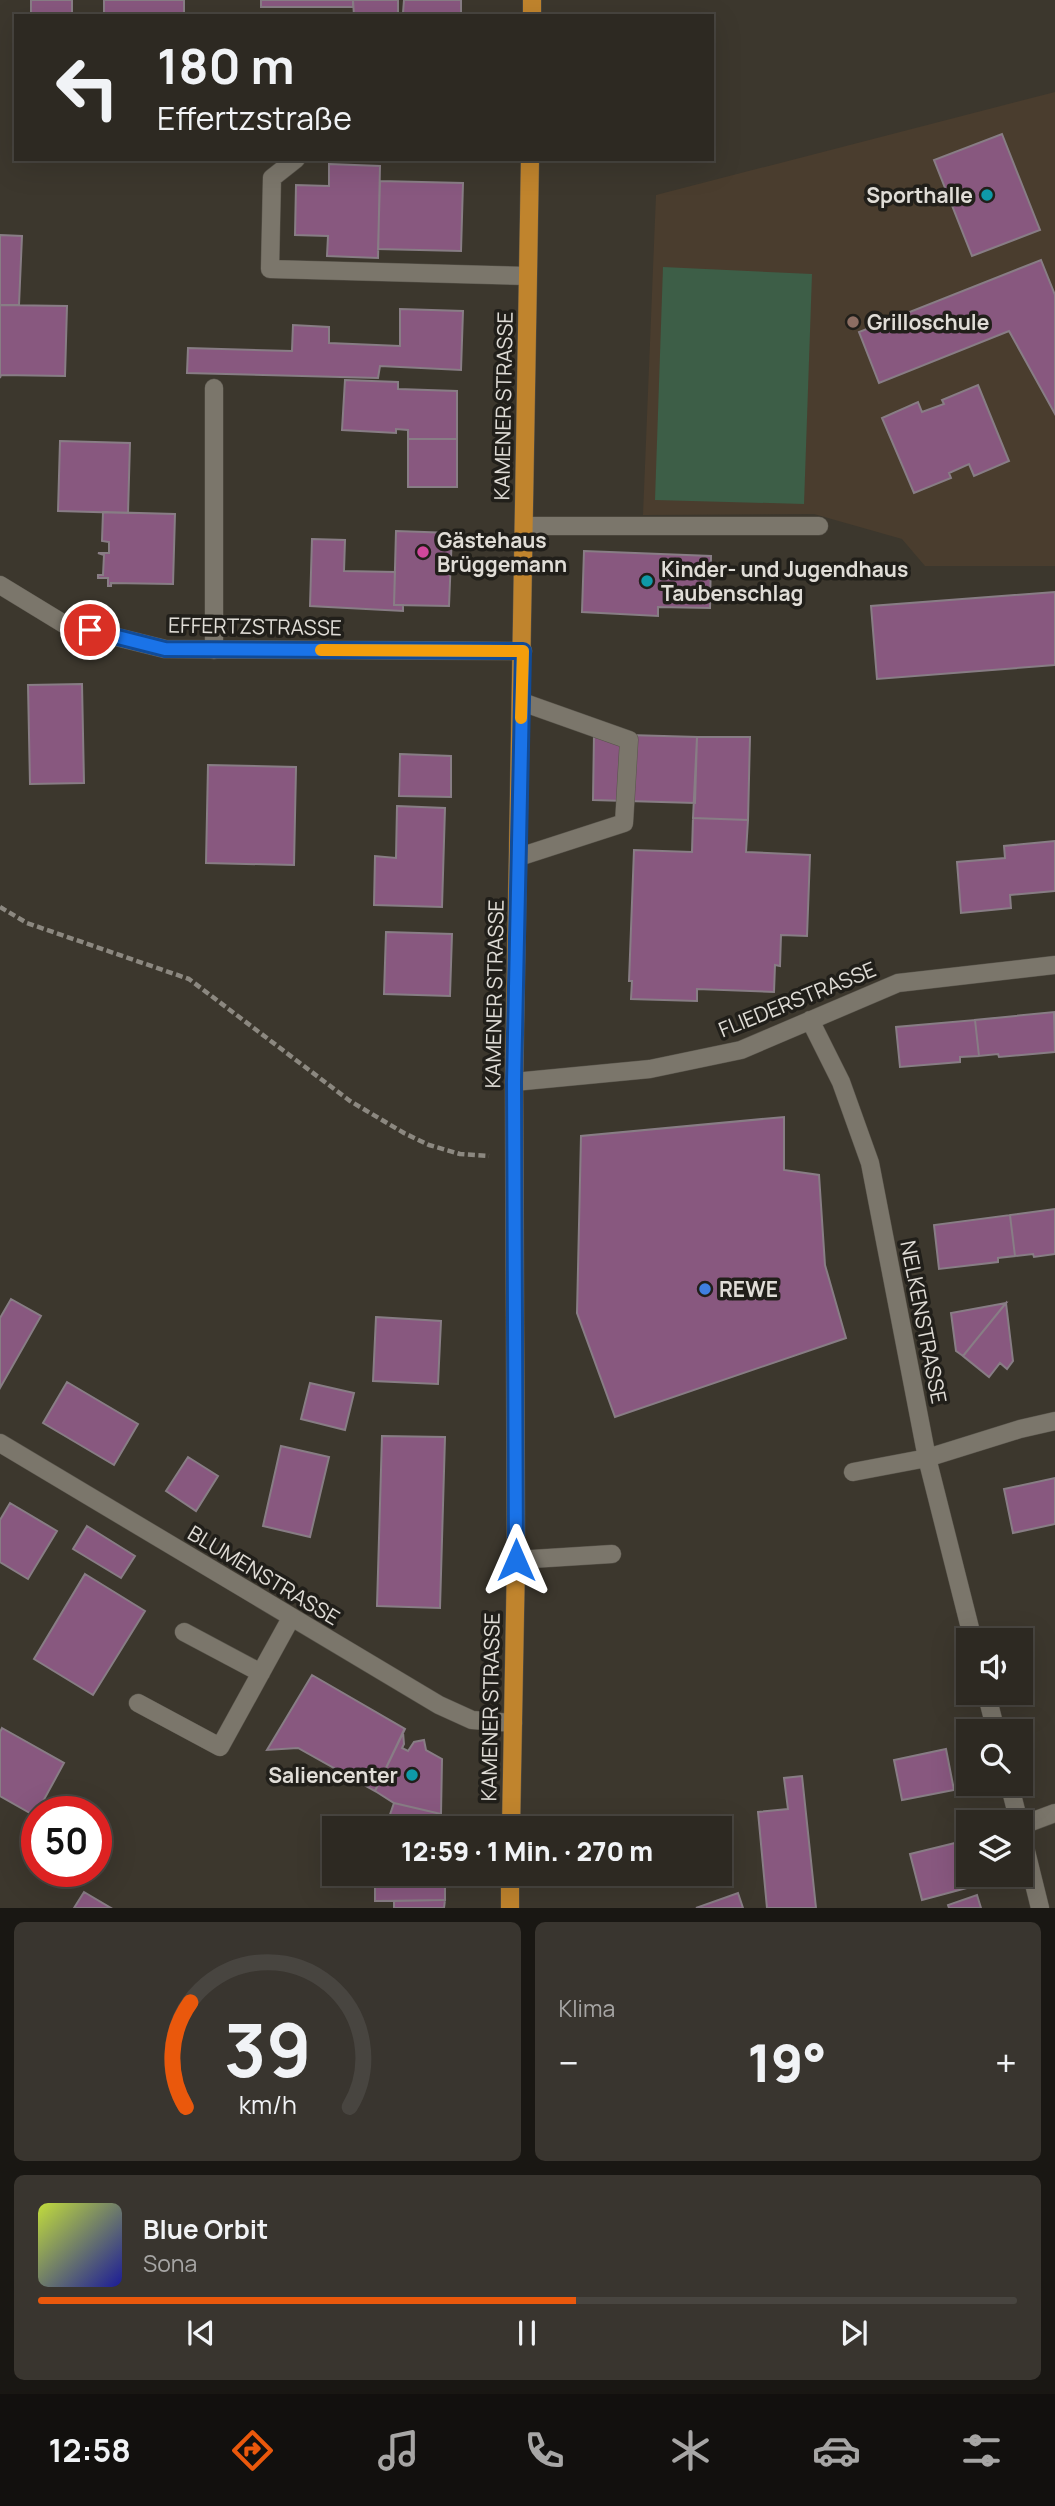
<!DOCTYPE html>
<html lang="de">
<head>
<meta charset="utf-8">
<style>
  :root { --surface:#2d2922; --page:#39352f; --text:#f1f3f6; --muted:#a7a6a5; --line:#484540; --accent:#ea580c }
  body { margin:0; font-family:Manrope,sans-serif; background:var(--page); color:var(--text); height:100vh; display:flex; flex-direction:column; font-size:26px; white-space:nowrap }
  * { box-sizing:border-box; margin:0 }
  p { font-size:23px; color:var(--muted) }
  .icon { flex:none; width:38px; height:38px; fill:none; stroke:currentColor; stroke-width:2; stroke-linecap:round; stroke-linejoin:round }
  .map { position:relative; height:1908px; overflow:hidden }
  .drawer { display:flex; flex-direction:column; gap:14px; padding:14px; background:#191713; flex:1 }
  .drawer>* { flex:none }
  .guide { position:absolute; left:14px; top:14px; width:700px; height:147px; border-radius:0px; box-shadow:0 7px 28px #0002,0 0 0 2px var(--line); background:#2d2922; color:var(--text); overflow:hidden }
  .fabs { position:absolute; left:956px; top:1628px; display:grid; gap:14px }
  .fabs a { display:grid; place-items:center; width:77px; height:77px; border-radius:0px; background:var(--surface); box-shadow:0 7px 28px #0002,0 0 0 2px var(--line); font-size:35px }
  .speed { position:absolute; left:21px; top:1796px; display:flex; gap:14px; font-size:35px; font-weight:700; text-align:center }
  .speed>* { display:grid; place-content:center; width:91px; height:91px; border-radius:50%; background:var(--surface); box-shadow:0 7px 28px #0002,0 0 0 2px var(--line); line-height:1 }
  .speed .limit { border:10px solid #d22; background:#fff; color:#111 }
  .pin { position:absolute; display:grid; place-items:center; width:60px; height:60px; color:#fff; margin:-30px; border:4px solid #fff; border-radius:50%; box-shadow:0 2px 7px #0007 }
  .me { position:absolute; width:77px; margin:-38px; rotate:0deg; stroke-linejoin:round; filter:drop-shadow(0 0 5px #0008) }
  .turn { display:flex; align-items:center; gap:24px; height:147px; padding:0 28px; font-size:32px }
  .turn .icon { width:91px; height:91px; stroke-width:2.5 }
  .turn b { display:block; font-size:49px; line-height:60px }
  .big { font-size:52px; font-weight:800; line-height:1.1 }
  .drawer .widget { flex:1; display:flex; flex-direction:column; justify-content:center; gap:10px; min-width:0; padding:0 24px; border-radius:10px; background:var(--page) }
  .drawer .dial { align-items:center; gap:0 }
  .dial svg { height:182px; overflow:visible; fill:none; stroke:var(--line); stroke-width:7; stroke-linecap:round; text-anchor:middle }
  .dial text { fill:var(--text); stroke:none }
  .song { display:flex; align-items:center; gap:21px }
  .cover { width:84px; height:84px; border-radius:10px; background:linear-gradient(135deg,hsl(70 70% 55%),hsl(240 70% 35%)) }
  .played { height:7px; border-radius:4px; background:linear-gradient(90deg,var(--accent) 55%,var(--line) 55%) }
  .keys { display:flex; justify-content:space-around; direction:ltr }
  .heat { display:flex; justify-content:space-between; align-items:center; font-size:38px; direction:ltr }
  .drawer .tiles { flex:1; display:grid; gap:14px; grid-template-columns:1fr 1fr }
  .widget:last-child { grid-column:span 2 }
  .trip { position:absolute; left:322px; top:1816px; width:410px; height:70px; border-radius:0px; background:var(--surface); box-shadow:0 7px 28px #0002,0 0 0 2px var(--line); font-weight:800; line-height:70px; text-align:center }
  .dock { display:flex; height:112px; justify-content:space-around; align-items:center; background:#12100e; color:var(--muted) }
  .dock .icon { width:49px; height:49px }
  .dock .selected { color:var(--accent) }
  .dock b { font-size:32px; color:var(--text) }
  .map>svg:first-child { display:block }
  .education { fill:#4a3d2e }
  .green { fill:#3d5e47 }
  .building { fill:#88587f; stroke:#887d85; stroke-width:2 }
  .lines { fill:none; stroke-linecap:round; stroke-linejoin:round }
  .minor-casing { stroke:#58544b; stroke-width:19 }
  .major-casing { stroke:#58544b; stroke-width:19 }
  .path { stroke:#8c8880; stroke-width:4.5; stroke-dasharray:7 3.5; stroke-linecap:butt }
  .minor { stroke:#7b766b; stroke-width:18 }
  .major { stroke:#c0842d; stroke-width:18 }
  .route-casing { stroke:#114b97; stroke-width:18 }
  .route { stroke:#1a73e8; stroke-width:12 }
  .slow { stroke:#f59e0b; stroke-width:12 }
  .culture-dot { fill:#0f9aa8; stroke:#211f1a; stroke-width:2.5 }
  .education-dot { fill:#8d6e63; stroke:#211f1a; stroke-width:2.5 }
  .hotel-dot { fill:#d1479c; stroke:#211f1a; stroke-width:2.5 }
  .shop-dot { fill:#3f7fe0; stroke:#211f1a; stroke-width:2.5 }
  .labels { text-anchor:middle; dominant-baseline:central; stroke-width:7; stroke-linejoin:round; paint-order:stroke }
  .poi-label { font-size:21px; font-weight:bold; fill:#e0ddd7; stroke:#211f1a; text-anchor:start }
  .street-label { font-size:21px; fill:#e0ddd7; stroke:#211f1a }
</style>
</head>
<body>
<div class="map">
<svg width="1055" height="1908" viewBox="0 0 1055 1908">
  <rect width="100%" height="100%" fill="#3c372d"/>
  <path class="education" d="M 1055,92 L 1055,566 L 925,566 L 902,539 L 814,514 L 643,515 L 656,195 Z"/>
  <path class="green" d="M 663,267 L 812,274 L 804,504 L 655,500 Z"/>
  <path class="building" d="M 31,0 L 72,0 L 72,16 L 31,16 Z
    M 104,0 L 184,0 L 184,16 L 104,16 Z
    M 261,0 L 353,0 L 353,7 L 261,7 Z
    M 353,0 L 398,0 L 398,16 L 354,16 Z
    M 404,0 L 461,0 L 461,15 L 403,13 Z
    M 1002,134 L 1040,230 L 972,256 L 934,160 Z
    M 329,164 L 380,166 L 378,258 L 327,256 L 328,236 L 295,235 L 296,185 L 329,186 Z
    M 380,181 L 463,183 L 461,251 L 378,249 Z
    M 0,235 L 22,236 L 19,305 L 0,305 Z
    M 1041,260 L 1055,295 L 1055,414 L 1009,331 L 879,383 L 859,332 Z
    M 0,305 L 67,306 L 65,376 L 1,375 L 0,378 Z
    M 400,309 L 463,311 L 461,370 L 380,366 L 378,378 L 187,373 L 188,348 L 292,351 L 293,325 L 329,327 L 329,343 L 400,346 Z
    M 345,380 L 398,382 L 398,389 L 457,391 L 457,439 L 408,439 L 408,430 L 396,429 L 396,433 L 342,430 Z
    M 978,385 L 1009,461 L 974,476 L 969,464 L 949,473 L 951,478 L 914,493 L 882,418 L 918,402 L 922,412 L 944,404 L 942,400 Z
    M 408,439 L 457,439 L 457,487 L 408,487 Z
    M 60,441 L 130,443 L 128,513 L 58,511 Z
    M 103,512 L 175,514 L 173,584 L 111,583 L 111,586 L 108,586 L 108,578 L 98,578 L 98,575 L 103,575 L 104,555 L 98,553 L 109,553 L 109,542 L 102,541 Z
    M 396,531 L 452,533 L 449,606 L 394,605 Z
    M 312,539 L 345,540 L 344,571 L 395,572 L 394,605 L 403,605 L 403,611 L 310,606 Z
    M 584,551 L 711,556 L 710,608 L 658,607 L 658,616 L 582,612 Z
    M 1055,592 L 1055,665 L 877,679 L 871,606 Z
    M 82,684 L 84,783 L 30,784 L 28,685 Z
    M 594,734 L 697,737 L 695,803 L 593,800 Z
    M 697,737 L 750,737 L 748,820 L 693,818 Z
    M 400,754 L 451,756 L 451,797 L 399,796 Z
    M 208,765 L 296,767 L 294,865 L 206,863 Z
    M 397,806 L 445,808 L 442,907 L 374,905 L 375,856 L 396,858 Z
    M 693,818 L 748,820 L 746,852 L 810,855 L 807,936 L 781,935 L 780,966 L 775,965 L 774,992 L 697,989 L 697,1001 L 631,999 L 632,981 L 629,981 L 634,850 L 692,852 Z
    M 1055,841 L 1055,891 L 1010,895 L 1011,908 L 961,913 L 957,862 L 1005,858 L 1004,846 Z
    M 386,932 L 452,934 L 450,996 L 384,994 Z
    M 1054,1012 L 1055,1052 L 999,1057 L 998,1054 L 979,1056 L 975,1020 Z
    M 975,1020 L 979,1056 L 960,1057 L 960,1062 L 900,1067 L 896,1027 Z
    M 784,1117 L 784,1170 L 819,1175 L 825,1265 L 846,1338 L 615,1417 L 577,1313 L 581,1136 Z
    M 1055,1209 L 1055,1254 L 1034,1257 L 1033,1254 L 1015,1256 L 1010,1215 Z
    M 1010,1215 L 1015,1256 L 998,1258 L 998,1262 L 939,1269 L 934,1225 Z
    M 11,1299 L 41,1316 L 0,1388 L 0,1318 Z
    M 1006,1303 L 1013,1361 L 1007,1369 L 1000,1363 L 989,1377 L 963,1356 Z
    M 1006,1303 L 963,1356 L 956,1351 L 951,1313 Z
    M 376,1317 L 441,1321 L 438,1384 L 373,1381 Z
    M 67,1382 L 138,1424 L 114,1465 L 43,1423 Z
    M 310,1383 L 354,1393 L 345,1430 L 301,1419 Z
    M 382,1436 L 445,1437 L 440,1608 L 377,1606 Z
    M 281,1446 L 329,1457 L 310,1537 L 263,1526 Z
    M 188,1457 L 218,1476 L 196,1511 L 166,1491 Z
    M 1055,1478 L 1055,1524 L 1013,1533 L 1004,1489 Z
    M 10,1503 L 57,1531 L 28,1579 L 0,1562 L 0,1520 Z
    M 87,1526 L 135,1556 L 121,1578 L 73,1549 Z
    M 85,1574 L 145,1611 L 93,1695 L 34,1659 Z
    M 312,1675 L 405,1729 L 375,1791 L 298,1748 L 267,1750 Z
    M 2,1728 L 64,1763 L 35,1816 L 0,1796 L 0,1732 Z
    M 403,1732 L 404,1744 L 402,1748 L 408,1751 L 414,1742 L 424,1740 L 426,1750 L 442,1759 L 441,1814 L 394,1803 L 375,1791 Z
    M 946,1749 L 954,1790 L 902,1800 L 894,1760 Z
    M 802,1776 L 816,1908 L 767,1908 L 758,1812 L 788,1809 L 784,1778 Z
    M 394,1803 L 441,1814 L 441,1829 L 385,1829 Z
    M 967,1840 L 968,1874 L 976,1874 L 978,1885 L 922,1900 L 910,1854 Z
    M 375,1874 L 449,1874 L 445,1878 L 445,1900 L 375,1901 Z
    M 84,1892 L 111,1908 L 74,1908 Z
    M 738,1893 L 743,1908 L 696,1908 Z
    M 977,1895 L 981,1908 L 949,1908 L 948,1905 Z
    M 445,1900 L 444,1908 L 394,1908 L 394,1901 Z"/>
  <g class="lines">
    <g class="minor-casing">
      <path id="minor" d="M 296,159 L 272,178 L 270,269 L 527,276
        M 214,388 L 214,650
        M 524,526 L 819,526
        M 0,585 L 64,624 L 165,649 L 523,651
        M 519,857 L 624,823 L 629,740 L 522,702
        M 810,1020 L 841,1082 L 870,1163 L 927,1458 L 973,1640
        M 514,1082 L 650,1069 L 741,1050 L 898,983 L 1055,965
        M 0,1443 L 439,1705 L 472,1720 L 513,1723
        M 853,1472 L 927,1458 L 1020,1429 L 1055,1421
        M 516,1560 L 612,1554
        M 184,1632 L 261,1673
        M 986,1692 L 996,1731
        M 138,1703 L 220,1747 L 291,1618
        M 1009,1783 L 1019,1822
        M 1020,1826 L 1055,1813
        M 1020,1827 L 1040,1908"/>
    </g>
    <g class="major-casing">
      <path id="major" d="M 532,16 L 532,0
        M 511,1829 L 516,1560 L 514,1082 L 530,159
        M 510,1908 L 510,1874"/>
    </g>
    <path class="path" d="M 0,907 L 27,923 L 189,979 L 350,1101 L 404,1133 L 429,1145 L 460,1154 L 489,1156"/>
    <use href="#minor" class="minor"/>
    <use href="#major" class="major"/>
  </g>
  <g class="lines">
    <g class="route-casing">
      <path id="route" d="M 90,630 L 165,649 L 523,651 L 514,1082 L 516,1560"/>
    </g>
    <use href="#route" class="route"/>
    <path class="slow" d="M 321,650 L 523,651 L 521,718"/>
  </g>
  <g class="culture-dot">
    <circle cx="987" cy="195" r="7"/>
    <circle cx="647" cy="581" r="7"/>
    <circle cx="412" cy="1775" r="7"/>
  </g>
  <circle class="education-dot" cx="853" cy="322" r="7"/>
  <circle class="hotel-dot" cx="423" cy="552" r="7"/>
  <circle class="shop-dot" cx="705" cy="1289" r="7"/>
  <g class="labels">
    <g class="poi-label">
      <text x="973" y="195" text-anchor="end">Sporthalle</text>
      <text x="867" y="322">Grilloschule</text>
      <text x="437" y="540">Gästehaus<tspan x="437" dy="24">Brüggemann</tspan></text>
      <text x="661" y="569">Kinder- und Jugendhaus<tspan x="661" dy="24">Taubenschlag</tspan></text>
      <text x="719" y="1289">REWE</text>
      <text x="398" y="1775" text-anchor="end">Saliencenter</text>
    </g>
    <g class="street-label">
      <text transform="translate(503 406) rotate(-89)">KAMENER STRASSE</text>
      <text transform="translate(255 626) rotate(1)">EFFERTZSTRASSE</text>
      <text transform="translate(494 994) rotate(-89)">KAMENER STRASSE</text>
      <text transform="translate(797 999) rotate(-22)">FLIEDERSTRASSE</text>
      <text transform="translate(924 1322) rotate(79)">NELKENSTRASSE</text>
      <text transform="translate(264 1575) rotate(31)">BLUMENSTRASSE</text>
      <text transform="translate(490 1707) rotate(-89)">KAMENER STRASSE</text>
    </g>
  </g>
</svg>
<div class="fabs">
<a><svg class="icon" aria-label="sound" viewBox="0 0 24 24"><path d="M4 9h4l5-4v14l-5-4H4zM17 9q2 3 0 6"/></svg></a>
<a><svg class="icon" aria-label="search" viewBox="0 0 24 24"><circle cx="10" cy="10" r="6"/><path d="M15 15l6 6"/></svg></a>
<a><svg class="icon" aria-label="layers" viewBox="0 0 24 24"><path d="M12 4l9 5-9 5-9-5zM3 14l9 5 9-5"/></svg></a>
</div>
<div class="speed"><div class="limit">50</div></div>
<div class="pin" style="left:90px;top:630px;background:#d93025"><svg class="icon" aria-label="arrive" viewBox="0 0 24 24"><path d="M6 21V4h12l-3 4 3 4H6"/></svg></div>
<svg class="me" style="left:516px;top:1560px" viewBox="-20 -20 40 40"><path d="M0-17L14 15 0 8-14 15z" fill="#1a73e8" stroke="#fff" stroke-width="4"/></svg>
<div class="trip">12:59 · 1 Min. · 270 m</div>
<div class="guide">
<div class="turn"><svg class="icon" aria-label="left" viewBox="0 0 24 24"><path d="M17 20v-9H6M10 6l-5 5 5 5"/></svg><div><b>180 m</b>Effertzstraße</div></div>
</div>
</div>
<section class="drawer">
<div class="tiles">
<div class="widget dial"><svg viewBox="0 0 100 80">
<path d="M14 69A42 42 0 1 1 86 69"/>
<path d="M14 69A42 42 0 0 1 16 23" stroke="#ea580c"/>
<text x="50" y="56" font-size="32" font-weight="700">39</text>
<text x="50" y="72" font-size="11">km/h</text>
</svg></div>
<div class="widget"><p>Klima</p>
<div class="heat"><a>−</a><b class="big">19°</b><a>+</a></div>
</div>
<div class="widget">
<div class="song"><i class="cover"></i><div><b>Blue Orbit</b><p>Sona</p></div></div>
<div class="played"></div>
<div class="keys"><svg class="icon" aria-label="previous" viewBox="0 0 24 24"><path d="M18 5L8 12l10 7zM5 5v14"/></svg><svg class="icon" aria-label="pause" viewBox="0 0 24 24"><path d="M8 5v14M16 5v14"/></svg><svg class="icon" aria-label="next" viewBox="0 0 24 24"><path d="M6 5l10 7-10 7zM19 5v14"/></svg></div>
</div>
</div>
</section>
<nav class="dock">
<b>12:58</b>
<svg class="icon selected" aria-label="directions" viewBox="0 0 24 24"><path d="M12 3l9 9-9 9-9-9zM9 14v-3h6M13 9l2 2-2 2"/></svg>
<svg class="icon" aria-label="music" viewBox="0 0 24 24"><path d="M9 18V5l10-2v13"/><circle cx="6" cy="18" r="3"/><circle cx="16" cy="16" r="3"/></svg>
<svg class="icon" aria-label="phone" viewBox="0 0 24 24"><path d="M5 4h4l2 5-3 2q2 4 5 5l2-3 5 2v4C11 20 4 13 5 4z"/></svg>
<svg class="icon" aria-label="climate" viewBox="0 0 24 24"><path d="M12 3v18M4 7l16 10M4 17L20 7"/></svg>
<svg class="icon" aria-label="car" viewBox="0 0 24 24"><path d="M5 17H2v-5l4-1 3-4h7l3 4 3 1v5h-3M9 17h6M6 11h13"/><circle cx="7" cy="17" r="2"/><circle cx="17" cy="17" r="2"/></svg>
<svg class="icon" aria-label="filters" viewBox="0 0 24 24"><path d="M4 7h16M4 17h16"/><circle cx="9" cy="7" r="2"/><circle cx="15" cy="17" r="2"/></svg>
</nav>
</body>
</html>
